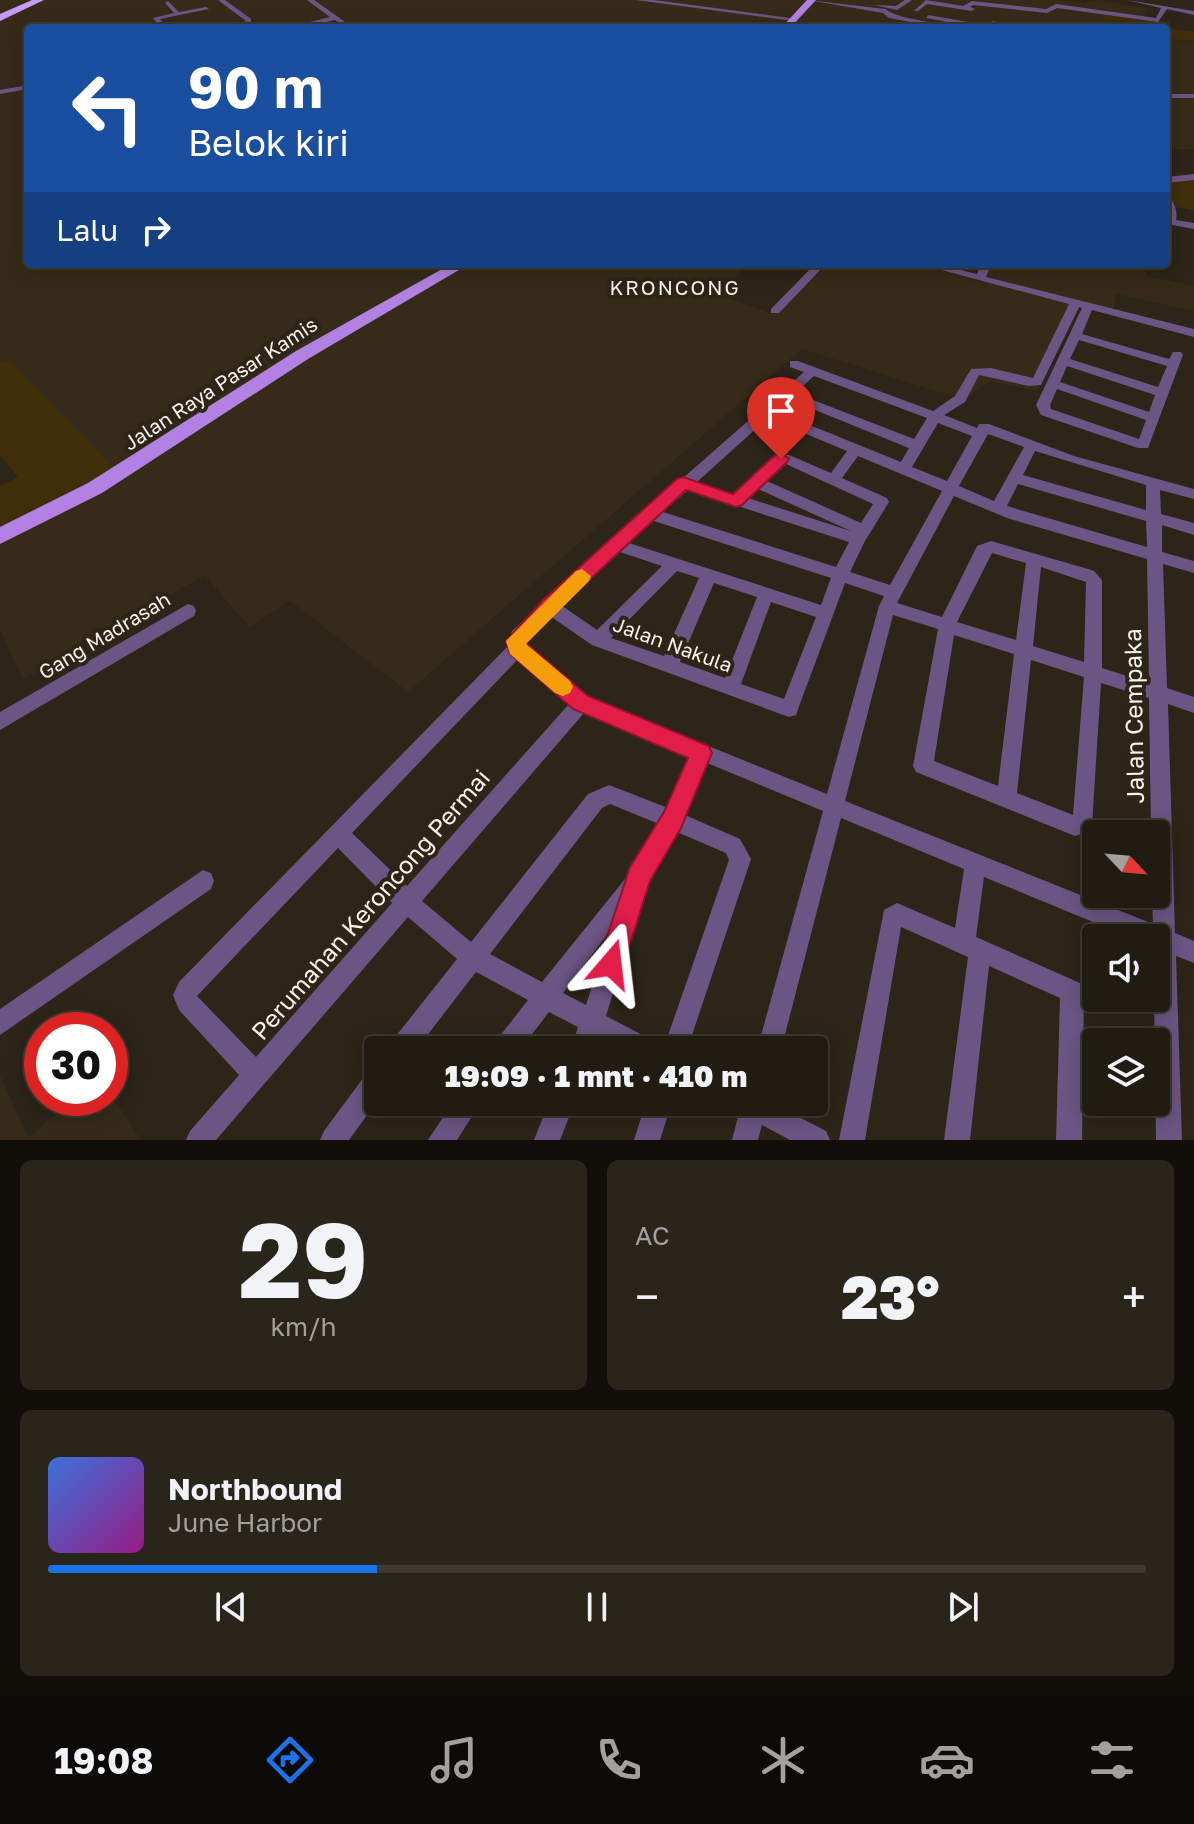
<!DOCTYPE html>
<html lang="id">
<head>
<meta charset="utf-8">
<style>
  :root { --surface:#211c12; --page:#29251b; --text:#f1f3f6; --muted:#a2a19f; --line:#3e3a32; --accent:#1a73e8 }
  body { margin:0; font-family:"Golos Text",sans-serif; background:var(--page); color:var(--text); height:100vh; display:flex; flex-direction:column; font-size:30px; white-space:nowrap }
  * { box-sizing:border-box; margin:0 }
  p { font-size:26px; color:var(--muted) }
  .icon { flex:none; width:44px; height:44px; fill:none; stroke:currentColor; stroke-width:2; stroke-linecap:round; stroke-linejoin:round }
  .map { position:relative; height:1140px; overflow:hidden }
  .details { display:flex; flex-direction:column; gap:20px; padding:20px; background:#120f0a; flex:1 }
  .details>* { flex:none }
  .top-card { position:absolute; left:24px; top:24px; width:1146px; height:244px; border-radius:8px; box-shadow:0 4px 20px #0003,0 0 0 2px var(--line); background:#1a4fa0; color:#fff; overflow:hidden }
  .needle { width:52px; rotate:116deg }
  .controls { position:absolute; left:1082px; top:820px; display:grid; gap:16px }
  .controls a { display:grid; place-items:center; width:88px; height:88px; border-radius:8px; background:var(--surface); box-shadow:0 4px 20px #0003,0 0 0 2px var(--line); font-size:40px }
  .speed { position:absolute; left:24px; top:1012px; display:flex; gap:16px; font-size:40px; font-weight:700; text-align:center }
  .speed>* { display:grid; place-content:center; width:104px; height:104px; border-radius:50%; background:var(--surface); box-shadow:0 4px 20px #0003,0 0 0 2px var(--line); line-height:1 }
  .speed .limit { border:12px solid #d22; background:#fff; color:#111 }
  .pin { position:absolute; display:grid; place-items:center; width:68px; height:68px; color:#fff; margin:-82px -34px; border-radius:50% 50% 50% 0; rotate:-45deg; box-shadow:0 0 8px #0007 }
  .pin .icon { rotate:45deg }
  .me { position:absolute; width:88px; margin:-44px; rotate:17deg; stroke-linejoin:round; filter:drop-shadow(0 0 6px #0008) }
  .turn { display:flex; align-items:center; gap:28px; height:168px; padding:0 32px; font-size:36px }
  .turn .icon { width:104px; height:104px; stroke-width:2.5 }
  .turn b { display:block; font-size:56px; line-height:68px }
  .then { display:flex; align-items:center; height:76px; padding:0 32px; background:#0003; gap:16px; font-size:30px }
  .big { font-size:60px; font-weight:800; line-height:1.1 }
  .details .widget { flex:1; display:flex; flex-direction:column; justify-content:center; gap:12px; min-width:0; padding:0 28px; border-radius:12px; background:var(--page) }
  .details .dial { align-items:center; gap:0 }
  .dial b { font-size:104px; line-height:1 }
  .song { display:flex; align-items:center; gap:24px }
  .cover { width:96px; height:96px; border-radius:12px; background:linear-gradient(135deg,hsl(220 70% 55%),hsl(310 70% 35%)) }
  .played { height:8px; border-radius:4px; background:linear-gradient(90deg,var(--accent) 30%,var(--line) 30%) }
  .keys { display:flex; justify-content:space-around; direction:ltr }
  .heat { display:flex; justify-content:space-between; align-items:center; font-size:44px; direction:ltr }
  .details .tiles { flex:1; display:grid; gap:20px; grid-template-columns:1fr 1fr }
  .widget:last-child { grid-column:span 2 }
  .trip { position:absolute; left:364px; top:1036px; width:464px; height:80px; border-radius:8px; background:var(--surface); box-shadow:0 4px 20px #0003,0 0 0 2px var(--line); font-weight:800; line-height:80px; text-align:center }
  .menu { display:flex; height:128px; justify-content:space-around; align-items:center; background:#0d0b07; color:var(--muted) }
  .menu .icon { width:56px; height:56px }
  .menu .active { color:var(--accent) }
  .menu b { font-size:36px; color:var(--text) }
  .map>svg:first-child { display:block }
  .built { fill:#362b18 }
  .green { fill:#402e0b }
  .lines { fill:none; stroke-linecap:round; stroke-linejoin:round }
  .minor { fill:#6b5584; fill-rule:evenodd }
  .major { fill:#b181e3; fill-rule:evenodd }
  .highway { fill:#c89af8; fill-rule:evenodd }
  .route { fill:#e11d48; stroke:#92132f; stroke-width:2 }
  .slow { fill:#f59e0b }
  .labels { text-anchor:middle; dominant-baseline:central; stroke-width:8; stroke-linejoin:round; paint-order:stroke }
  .far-quarter-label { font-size:20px; letter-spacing:2px; fill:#f8f3eb; stroke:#2c2518 }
  .street-label { font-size:20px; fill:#f8f3eb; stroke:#2c2518 }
  .near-street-label { font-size:24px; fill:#f8f3eb; stroke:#2c2518 }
</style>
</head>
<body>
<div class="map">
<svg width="1194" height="1140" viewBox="0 0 1194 1140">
  <rect width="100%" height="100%" fill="#2c2518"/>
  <path class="built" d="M 0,0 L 1060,0 L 1084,3 L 1098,0 L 1149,9 L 1143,18 L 1103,26 L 1105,28 L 28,28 L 28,264 L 750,264 L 717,294 L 772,314 L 828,264 L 917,264 L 982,282 L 989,264 L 1145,264 L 1146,276 L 1194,286 L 1194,311 L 1116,294 L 1113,313 L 1080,308 L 1038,390 L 989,382 L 964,400 L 802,349 L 408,692 L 290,601 L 249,627 L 205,575 L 23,680 L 0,629 L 0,534 L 63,503 L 10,360 L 0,361 Z
    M 1166,39 L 1194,42 L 1194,149 L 1166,149 Z
    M 0,1075 L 28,1138 L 74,1098 L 110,1098 L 110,1093 L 141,1140 L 0,1140 Z"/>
  <path class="green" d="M 1104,13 L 1170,22 L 1169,28 L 1194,32 L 1194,41 L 1166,39 L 1166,28 L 1105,28 Z
    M 1194,177 L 1194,210 L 1175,207 L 1166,195 L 1166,181 Z
    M 9,360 L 116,470 L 0,532 L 0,486 L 18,477 L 0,455 L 0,361 Z"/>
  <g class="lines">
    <path class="minor" d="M 218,0 L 225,0 L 251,19 L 251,25 L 240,28 L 240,25 L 246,21 Z
      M 307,0 L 314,0 L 344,21 L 341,28 L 335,28 L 338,22 L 335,20 L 298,28 L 266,28 L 286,28 L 330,17 Z
      M 636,0 L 654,0 L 797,19 L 794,21 Z
      M 808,0 L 885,9 C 902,21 924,17 942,28 L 889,18 L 883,13 Z
      M 905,0 L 912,0 L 897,10 L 874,5 L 896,6 Z
      M 926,0 L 963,6 L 972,1 L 1046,9 L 1056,4 L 1156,18 L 1161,8 L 1127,0 L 1194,11 L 1194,15 L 1167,9 L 1158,22 L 1057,8 L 1047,13 L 973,5 L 970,7 L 975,9 L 972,11 L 927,4 L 918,11 L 914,11 Z
      M 168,1 L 179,12 L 206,7 L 209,9 L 160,19 L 167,28 L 161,28 L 153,18 L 174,13 L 165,3 Z
      M 928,15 L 986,25 L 989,27 L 981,28 L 926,18 Z
      M 992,21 L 1017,26 L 1014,28 L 990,24 Z
      M 28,85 L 28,89 L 0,94 L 0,90 Z
      M 1166,94 L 1194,94 L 1194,98 L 1166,98 Z
      M 1194,174 L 1194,180 L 1166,183 L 1166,177 Z
      M 1166,196 C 1174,199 1178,212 1176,220 L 1194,223 L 1194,229 L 1167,224 Z
      M 815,264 L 826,264 L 779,313 L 771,313 L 771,309 Z
      M 919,264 L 937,264 L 977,274 L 981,264 L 991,264 L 986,277 L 1194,329 L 1194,337 L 1092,310 L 1082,334 L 1169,359 L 1173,352 L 1181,352 L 1183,355 L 1148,448 L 1138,448 L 1041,415 L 1036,405 L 1082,308 L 1079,307 L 1041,385 L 1029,386 L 979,375 L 965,402 L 944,415 L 977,428 L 979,424 L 989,424 L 1074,456 L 1194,489 L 1194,499 L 1160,490 L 1161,514 L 1194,523 L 1194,535 L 1162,525 L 1162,552 L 1194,561 L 1194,573 L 1163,564 L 1167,688 L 1194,697 L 1194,713 L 1168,704 L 1175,933 L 1194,941 L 1194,963 L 1176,956 L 1182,1140 L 1156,1140 L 1154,998 L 1156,998 L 1156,938 L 1132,938 L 984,877 L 976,937 L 1080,983 L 1084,991 L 1082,1140 L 1056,1140 L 1060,998 L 989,966 L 970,1140 L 944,1140 L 968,957 L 901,927 L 865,1140 L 839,1140 L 884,910 L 897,903 L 955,928 L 964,869 L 841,818 L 781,1050 L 757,1050 L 823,811 L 707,763 L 685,815 L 740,839 L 751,859 L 687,1050 L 663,1050 L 729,860 L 726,853 L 677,832 L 648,881 L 606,1016 L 654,1041 L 657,1050 L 620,1050 L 599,1038 L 595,1050 L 571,1050 L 578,1027 L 549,1012 L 520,1050 L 493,1050 L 496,1041 L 528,1000 L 476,972 L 416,1050 L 389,1050 L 392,1041 L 457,959 L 408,917 L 216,1140 L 186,1140 L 190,1131 L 239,1075 L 179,1010 L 173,995 L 179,982 L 509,645 L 512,631 L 676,484 L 678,479 L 683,478 L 804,372 L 790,367 L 790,361 L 798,361 L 933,411 L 955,396 L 971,369 L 991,368 L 1033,378 L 1069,304 ZM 1079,340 L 1167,366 L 1158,387 L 1070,359 ZM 1067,366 L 1155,395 L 1149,412 L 1060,382 ZM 814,376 L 927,418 L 914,439 L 795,393 ZM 1057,389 L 1146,420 L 1139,439 L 1051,409 L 1050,405 ZM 788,399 L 909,448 L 901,462 L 775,411 ZM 768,418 L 847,451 L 831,473 L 789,455 L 779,455 L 734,494 L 697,482 ZM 938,423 L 972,436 L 947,481 L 912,467 ZM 988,434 L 1024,447 L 994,501 L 959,486 ZM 1035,451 L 1146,485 L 1146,510 L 1023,475 ZM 858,456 L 942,491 L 890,585 L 850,572 L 865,541 L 889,502 L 887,498 L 842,478 ZM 786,464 L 873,504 L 861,523 L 767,481 ZM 1018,484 L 1146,521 L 1147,547 L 1007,506 ZM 758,489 L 851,531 L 748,498 ZM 688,490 L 849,542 L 836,567 L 663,512 ZM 954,496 L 1007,518 L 1147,559 L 1149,683 L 1102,668 L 1102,580 L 1094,571 L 1088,569 L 991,541 L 977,546 L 942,617 L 897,603 ZM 654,521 L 831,578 L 821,605 L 629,543 ZM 620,552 L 662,566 L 597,630 L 561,605 ZM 992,553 L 1026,563 L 1016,640 L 957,622 ZM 1041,567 L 1086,582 L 1084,662 L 1033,646 ZM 677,571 L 699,578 L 664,656 L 611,638 ZM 714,583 L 757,597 L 725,678 L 680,662 ZM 845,583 L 884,596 L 879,606 L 827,794 L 587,697 L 526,645 L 526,639 L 550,616 L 592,645 L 789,717 L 796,715 L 798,709 ZM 771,602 L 816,617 L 784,699 L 741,684 ZM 893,615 L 938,629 L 913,766 L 916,772 L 1075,836 L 1089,832 L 1092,825 L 1101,683 L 1149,698 L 1151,834 L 1156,834 L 1156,894 L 1152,894 L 1153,924 L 845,801 ZM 954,635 L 1014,654 L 998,786 L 934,761 ZM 518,659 L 569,704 L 407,886 L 352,833 ZM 1031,660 L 1084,677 L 1073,815 L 1017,793 ZM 584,713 L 690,756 L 668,808 L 609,785 L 588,794 L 471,942 L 422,901 ZM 610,804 L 659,824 L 629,874 L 542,982 L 490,954 L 602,808 ZM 338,848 L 392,903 L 256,1057 L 197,996 ZM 610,931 L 586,1005 L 563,993 Z
      M 188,604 L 194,606 L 196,611 L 194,616 L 0,730 L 0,712 Z
      M 203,870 L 211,873 L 214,881 L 211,889 L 0,1035 L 0,1009 Z
      M 378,1067 L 378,1100 L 349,1140 L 320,1140 L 324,1131 L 369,1070 Z
      M 453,1102 L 481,1102 L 457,1140 L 428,1140 Z
      M 549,1102 L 575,1102 L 560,1140 L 534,1140 Z
      M 646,1102 L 672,1102 L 660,1140 L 634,1140 Z
      M 731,1102 L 770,1102 L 826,1131 L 830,1140 L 790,1140 L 762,1125 L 758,1140 L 732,1140 L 739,1113 L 735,1111 Z"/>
    <path class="major" d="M 807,0 L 816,0 L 790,28 L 781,28 Z
      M 451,264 L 469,264 L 308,359 L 102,493 L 0,544 L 0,527 L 88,483 L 296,351 Z"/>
    <path class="highway" d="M 32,0 L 44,0 L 0,21 L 0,14 Z"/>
  </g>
  <path class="route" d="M 781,453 L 789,459 L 786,463 L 742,505 L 736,507 L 686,490 L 556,611 L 526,643 L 588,696 L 709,746 L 712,753 L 681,828 L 650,881 L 621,973 L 611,977 L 602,973 L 598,964 L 630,867 L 664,812 L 688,758 L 573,709 L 510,654 L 506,641 L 542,601 L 677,479 L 683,477 L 733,494 L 775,455 Z"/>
  <path class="slow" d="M 582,569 L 591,576 L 589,581 L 526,644 L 570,681 L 573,687 L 570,693 L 563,696 L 555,693 L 510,654 L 506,641 L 576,571 Z"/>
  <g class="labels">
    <g class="far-quarter-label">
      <text x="675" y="287">KRONCONG</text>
    </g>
    <g class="street-label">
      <text transform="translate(220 383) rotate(-33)">Jalan Raya Pasar Kamis</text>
      <text transform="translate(104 635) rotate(-31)">Gang Madrasah</text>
      <text transform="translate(673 644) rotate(20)">Jalan Nakula</text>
    </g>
    <g class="near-street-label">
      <text transform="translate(1133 716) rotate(-91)">Jalan Cempaka</text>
      <text transform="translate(370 904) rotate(-49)">Perumahan Keroncong Permai</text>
    </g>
  </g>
</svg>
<div class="controls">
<a><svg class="needle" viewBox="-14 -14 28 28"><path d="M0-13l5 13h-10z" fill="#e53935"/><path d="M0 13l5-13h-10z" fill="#a2a19f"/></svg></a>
<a><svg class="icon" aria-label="sound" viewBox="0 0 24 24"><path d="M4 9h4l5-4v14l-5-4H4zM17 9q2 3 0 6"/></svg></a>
<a><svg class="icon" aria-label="layers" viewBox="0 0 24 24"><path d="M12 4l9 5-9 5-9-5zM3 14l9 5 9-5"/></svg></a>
</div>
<div class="speed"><div class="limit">30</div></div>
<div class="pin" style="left:781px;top:459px;background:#d93025"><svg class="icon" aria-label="arrive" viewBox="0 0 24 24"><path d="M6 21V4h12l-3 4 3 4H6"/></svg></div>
<svg class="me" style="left:611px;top:964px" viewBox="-20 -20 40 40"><path d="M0-17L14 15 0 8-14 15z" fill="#e11d48" stroke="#fff" stroke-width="4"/></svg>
<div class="trip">19:09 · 1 mnt · 410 m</div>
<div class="top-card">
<div class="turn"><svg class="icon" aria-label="left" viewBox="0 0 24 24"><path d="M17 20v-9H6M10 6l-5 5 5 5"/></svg><div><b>90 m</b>Belok kiri</div></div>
<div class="then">Lalu<svg class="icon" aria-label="right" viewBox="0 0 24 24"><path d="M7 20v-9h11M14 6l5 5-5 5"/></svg></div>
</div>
</div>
<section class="details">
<div class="tiles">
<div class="widget dial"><b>29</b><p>km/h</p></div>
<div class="widget"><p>AC</p>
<div class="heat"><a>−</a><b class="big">23°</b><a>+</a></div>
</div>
<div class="widget">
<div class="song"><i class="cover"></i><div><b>Northbound</b><p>June Harbor</p></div></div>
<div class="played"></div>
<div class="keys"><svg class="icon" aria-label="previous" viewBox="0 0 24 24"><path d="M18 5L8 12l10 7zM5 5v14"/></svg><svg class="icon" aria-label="pause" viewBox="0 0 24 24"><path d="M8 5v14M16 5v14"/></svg><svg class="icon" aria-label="next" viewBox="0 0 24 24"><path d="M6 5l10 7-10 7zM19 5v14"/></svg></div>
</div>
</div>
</section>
<nav class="menu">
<b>19:08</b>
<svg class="icon active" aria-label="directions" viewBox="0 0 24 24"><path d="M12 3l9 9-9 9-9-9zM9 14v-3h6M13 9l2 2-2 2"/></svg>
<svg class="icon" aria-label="music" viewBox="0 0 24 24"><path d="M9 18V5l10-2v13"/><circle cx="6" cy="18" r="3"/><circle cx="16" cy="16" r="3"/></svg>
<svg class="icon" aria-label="phone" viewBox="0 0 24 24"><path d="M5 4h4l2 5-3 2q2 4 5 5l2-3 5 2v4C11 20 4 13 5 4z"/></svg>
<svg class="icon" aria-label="climate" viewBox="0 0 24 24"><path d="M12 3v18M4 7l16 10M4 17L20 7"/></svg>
<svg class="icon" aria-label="car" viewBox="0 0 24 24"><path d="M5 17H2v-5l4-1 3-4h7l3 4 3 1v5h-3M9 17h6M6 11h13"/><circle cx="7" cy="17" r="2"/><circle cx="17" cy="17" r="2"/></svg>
<svg class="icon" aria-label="filters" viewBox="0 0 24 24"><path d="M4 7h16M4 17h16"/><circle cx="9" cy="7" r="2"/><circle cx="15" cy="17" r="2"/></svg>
</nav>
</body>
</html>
